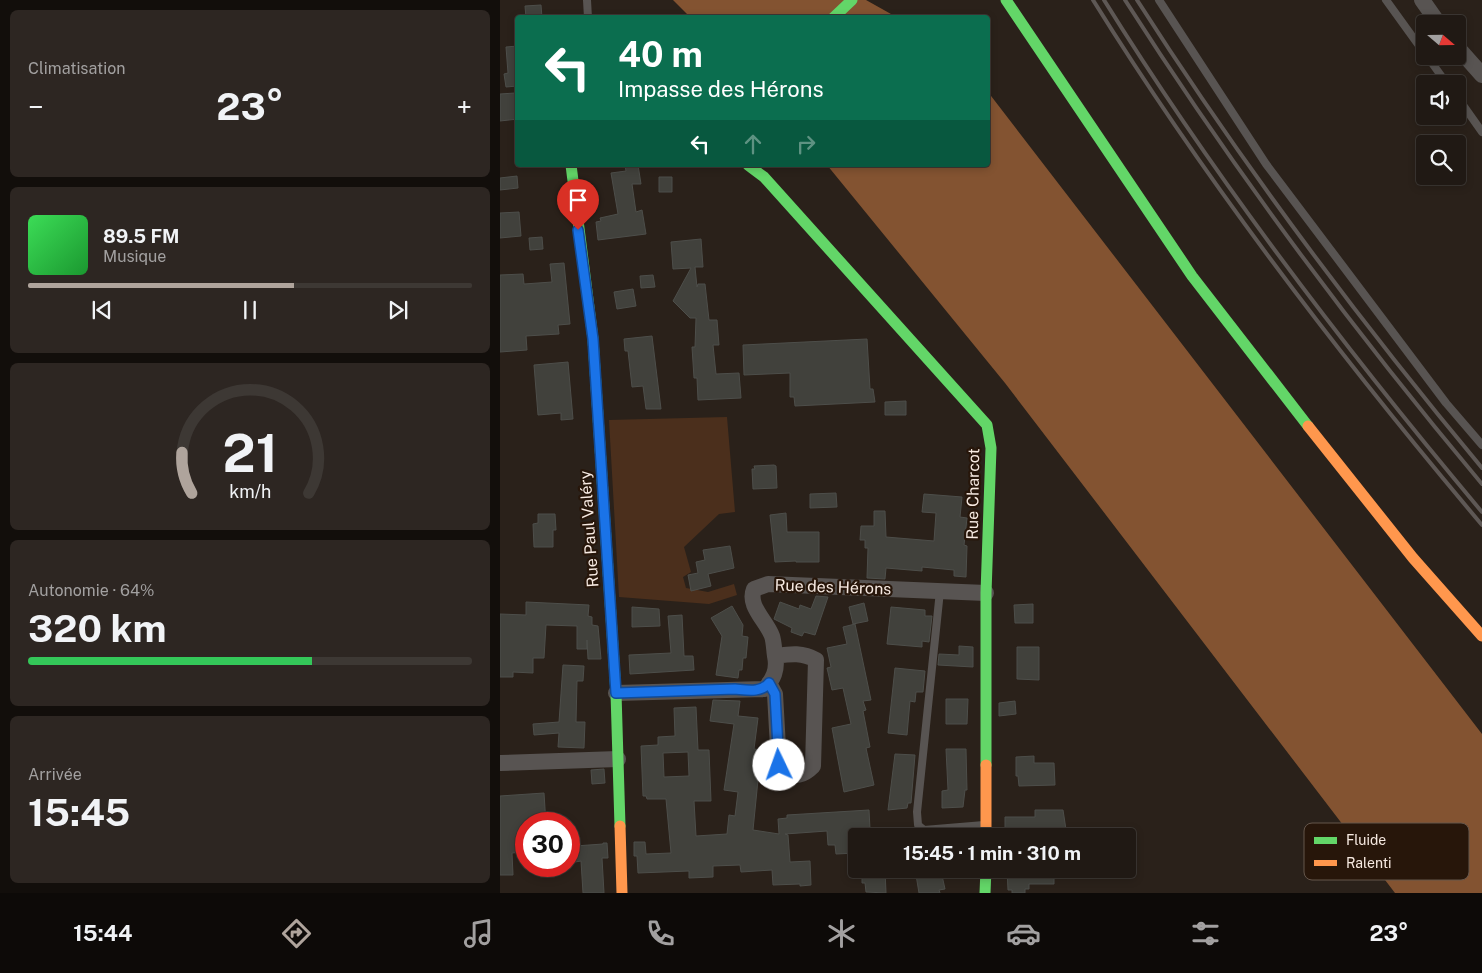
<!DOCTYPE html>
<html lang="fr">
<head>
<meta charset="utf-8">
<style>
  :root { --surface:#201914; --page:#2d2622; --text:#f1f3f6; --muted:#a2a0a0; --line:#3d3834; --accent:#afa49c }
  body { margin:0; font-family:"Public Sans",sans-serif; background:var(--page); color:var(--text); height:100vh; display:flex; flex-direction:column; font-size:19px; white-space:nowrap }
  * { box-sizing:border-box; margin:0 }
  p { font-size:16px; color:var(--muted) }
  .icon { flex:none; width:28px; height:28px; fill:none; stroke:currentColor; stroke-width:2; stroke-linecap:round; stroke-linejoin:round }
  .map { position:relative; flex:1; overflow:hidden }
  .side { display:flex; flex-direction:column; gap:10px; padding:10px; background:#120e0b; width:500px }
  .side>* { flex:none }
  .hud { position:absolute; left:15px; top:15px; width:475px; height:152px; border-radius:5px; box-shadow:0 2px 8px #0003,0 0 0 1px var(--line); background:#0b6e4f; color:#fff; overflow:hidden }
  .needle { width:32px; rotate:110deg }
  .controls { position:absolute; left:916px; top:15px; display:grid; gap:10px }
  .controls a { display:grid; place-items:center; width:50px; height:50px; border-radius:5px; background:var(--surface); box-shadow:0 2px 8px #0003,0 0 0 1px var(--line); font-size:25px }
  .speed { position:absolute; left:15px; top:812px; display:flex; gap:10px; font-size:25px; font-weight:700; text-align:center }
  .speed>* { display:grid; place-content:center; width:65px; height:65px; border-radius:50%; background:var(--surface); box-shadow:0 2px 8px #0003,0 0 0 1px var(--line); line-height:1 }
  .speed .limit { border:8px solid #d22; background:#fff; color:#111 }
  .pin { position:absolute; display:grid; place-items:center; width:42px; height:42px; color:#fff; margin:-51px -21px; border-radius:50% 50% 50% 0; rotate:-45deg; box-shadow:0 0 5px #0007 }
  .pin .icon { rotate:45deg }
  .me { position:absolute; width:55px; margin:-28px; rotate:357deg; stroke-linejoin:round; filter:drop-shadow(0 0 4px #0008) }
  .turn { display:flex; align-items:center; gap:18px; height:105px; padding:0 20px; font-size:22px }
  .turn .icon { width:65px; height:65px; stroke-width:2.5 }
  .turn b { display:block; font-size:35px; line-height:42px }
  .lanes { display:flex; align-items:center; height:48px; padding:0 20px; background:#0003; justify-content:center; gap:25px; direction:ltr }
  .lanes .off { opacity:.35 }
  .big { font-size:38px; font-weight:700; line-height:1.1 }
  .side .widget { flex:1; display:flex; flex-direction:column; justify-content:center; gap:8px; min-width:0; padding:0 18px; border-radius:8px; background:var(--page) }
  .side .dial { align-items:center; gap:0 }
  .dial svg { height:130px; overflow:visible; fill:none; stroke:var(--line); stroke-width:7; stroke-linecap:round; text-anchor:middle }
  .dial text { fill:var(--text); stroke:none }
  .song { display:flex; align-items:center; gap:15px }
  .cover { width:60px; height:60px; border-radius:8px; background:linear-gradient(135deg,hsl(130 70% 55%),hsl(130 70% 35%)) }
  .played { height:5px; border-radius:2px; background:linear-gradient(90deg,var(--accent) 60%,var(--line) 60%) }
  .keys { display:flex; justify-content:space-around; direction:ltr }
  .heat { display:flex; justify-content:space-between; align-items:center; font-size:28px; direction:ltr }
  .charge { height:8px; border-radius:4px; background:linear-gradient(90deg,#34c759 64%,var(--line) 0) }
  .trip { position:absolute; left:348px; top:828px; width:288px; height:50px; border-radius:5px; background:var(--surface); box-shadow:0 2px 8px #0003,0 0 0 1px var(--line); font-weight:700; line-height:50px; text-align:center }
  .dock { display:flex; height:80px; justify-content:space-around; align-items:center; background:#0d0a08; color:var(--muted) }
  .dock .icon { width:35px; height:35px }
  .dock .on { color:var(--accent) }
  .dock b { font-size:22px; color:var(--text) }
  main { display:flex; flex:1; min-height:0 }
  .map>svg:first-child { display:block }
  .green { fill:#4b2f1c }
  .water { fill:#835331 }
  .building { fill:#41413c; stroke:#4d4e4a; fill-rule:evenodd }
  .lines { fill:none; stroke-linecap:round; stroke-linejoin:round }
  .lane { stroke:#585452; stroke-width:8 }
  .street { stroke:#585452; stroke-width:16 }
  .fast { stroke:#63d668; stroke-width:11 }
  .slow { stroke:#ff974d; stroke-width:11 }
  .rail { stroke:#5e5855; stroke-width:4 }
  .route-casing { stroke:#114b97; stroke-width:12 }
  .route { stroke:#1a73e8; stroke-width:9 }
  .labels { text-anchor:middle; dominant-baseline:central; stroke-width:4.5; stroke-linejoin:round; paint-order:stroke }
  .street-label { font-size:16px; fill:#f7eae2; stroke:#27160a }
  .key { fill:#27160a; stroke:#65564b; stroke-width:1 }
  .key-label { font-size:14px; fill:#f7eae2 }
</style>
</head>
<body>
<main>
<section class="side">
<div class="widget"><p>Climatisation</p>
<div class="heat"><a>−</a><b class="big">23°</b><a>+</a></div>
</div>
<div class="widget">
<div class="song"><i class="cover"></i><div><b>89.5 FM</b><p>Musique</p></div></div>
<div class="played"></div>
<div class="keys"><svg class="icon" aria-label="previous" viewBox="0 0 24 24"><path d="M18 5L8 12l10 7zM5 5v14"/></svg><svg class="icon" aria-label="pause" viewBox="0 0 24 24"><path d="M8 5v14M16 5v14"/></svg><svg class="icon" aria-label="next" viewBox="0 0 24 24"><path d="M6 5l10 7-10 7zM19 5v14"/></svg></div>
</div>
<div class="widget dial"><svg viewBox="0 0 100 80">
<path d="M14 69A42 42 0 1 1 86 69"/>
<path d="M14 69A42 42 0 0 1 8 44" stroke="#afa49c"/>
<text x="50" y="56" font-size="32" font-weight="700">21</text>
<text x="50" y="72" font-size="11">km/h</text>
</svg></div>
<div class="widget"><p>Autonomie · 64%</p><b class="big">320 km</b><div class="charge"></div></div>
<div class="widget"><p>Arrivée</p><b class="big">15:45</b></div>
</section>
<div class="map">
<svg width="982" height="893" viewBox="0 0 982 893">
  <rect width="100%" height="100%" fill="#2a211a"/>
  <path class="green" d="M 227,417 L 235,512 L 219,514 L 184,547 L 191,572 L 183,577 L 186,588 L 208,592 L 234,584 L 237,595 L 209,604 L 119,597 L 109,420 Z"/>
  <path class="water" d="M 173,0 L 366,0 L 391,14 L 430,17 L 190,17 Z
    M 488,92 L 982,734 L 982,893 L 895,893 L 505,383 L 327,165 L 488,165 Z"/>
  <path class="building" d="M 41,5 L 42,18 L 26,18 L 25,6 Z
    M 18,46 L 18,86 L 6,87 L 4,74 L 8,73 L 6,47 Z
    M 15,93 L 18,119 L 0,121 L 0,94 Z
    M 125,165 L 138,165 L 141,184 L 132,184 L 136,212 L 142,210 L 146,234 L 98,240 L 96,222 L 101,221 L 100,218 L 118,214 L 111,173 L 126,171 Z
    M 17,176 L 18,188 L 0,190 L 0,178 Z
    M 159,177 L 172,177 L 172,192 L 159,192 Z
    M 19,212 L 21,236 L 0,238 L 0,213 Z
    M 42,237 L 43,249 L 30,250 L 29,238 Z
    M 201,239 L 203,267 L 195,267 L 197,287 L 198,284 L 205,284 L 209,320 L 217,320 L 219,345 L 213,345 L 216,374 L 239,373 L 241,398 L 198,400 L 197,378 L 194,378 L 192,347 L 195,347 L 196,318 L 190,318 L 173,301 L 191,268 L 173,269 L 171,242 Z
    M 64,263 L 70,324 L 58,325 L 59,334 L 26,336 L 27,350 L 0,352 L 0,275 L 23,274 L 24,284 L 52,282 L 50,264 Z
    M 153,275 L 155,287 L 141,288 L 140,276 Z
    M 133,289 L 136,306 L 117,309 L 114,292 Z
    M 152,336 L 161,409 L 146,409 L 143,386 L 132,387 L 128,351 L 125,351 L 124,339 Z
    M 367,339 L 370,389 L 373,389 L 375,402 L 295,406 L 294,397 L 290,397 L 290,373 L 244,375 L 243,345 Z
    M 68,362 L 73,419 L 61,420 L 61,413 L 38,415 L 34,365 Z
    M 406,401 L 406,415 L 385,415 L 385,402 Z
    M 274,465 L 276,466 L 277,488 L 253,489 L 252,469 L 255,469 L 254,466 Z
    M 336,493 L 337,507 L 310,508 L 310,494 Z
    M 424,494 L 462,497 L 460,517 L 467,518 L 464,545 L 467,546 L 466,577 L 454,576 L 454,570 L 422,567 L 422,571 L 386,568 L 385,579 L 367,578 L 368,548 L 365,548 L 365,540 L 360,540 L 361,526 L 374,526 L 374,511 L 385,511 L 386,537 L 434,541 L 436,513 L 422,512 Z
    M 286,513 L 287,532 L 319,532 L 319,562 L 296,562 L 296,561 L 275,562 L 270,515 Z
    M 38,514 L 55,514 L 56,530 L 53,530 L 53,547 L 34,547 L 33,524 L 38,523 Z
    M 230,546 L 234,568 L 208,574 L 211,586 L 191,591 L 188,575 L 198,573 L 196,562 L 205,560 L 203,550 Z
    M 316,596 L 328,597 L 315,635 L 304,632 L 302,636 L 291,632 L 292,628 L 274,619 L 280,602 L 299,609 L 300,605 L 311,609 Z
    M 26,602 L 89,605 L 88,616 L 92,617 L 92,625 L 98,626 L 101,659 L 88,659 L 87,640 L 87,649 L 77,649 L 77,626 L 46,625 L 44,658 L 33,658 L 33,673 L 13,672 L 13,677 L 0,677 L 0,614 L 26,615 Z
    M 364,603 L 368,621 L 353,624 L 349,607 Z
    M 533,604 L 533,623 L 515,623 L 514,605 Z
    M 232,606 L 243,625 L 242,636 L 248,637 L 246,658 L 243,658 L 242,670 L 239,670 L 238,678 L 216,675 L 222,636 L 211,618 Z
    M 132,607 L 159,609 L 160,626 L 132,627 Z
    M 391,607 L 425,610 L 425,616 L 432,616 L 429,642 L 422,641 L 422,647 L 387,644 Z
    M 182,615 L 184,656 L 193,656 L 194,670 L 130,674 L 129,655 L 171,653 L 168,616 Z
    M 355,624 L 371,700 L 363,701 L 366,710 L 363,711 L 370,747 L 366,748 L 374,785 L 344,792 L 332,728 L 351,724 L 343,688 L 332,690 L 327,668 L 331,667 L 327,648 L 347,644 L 343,627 Z
    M 459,646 L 473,647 L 473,667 L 438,665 L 439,654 L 459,655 Z
    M 517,647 L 539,647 L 539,680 L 517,679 Z
    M 63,665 L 84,666 L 83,681 L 77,681 L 76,722 L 85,722 L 84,748 L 58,747 L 59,733 L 34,735 L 33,724 L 59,722 Z
    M 395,668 L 425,671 L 423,692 L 416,692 L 415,702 L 410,701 L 407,735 L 388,733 Z
    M 446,699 L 468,699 L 467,724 L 446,724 Z
    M 213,700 L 240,701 L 238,716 L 258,718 L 254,749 L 261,750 L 253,830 L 279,834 L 278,819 L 287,818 L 287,815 L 369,810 L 370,829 L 356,830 L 356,853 L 336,854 L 335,845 L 328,845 L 327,831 L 285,834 L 288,835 L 290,862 L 310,861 L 311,885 L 300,886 L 300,884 L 273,885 L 272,870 L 241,872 L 240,865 L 213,866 L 213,877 L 189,878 L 189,871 L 138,873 L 137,856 L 134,856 L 134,842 L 145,842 L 146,854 L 171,853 L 166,799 L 147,799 L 146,796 L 143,796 L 141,746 L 158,745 L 158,737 L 175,736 L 174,708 L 196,707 L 198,750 L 209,750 L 211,801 L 194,801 L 196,836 L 227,834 L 229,815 L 235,816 L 238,792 L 224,790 L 234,724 L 210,721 ZM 188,752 L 189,776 L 164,777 L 163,753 Z
    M 515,701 L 516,714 L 499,716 L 499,703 Z
    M 446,749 L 466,749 L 467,790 L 465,790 L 463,807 L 442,808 L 442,791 L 448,790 Z
    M 395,754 L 415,755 L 411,803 L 408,803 L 407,808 L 388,810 Z
    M 534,756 L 534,763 L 554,763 L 555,785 L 519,786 L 518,776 L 516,776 L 516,757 Z
    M 104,769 L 105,783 L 92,784 L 91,770 Z
    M 44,793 L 46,824 L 26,824 L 26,836 L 21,837 L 22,852 L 12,853 L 13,875 L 0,875 L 0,796 Z
    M 535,810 L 563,810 L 567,836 L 505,836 L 505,817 L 535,817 Z
    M 103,843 L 107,843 L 108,858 L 102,858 L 104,893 L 83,893 L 81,861 L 75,862 L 75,846 L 103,844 Z
    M 362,869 L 385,869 L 386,893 L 366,892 L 365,883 L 362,883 Z
    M 507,869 L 554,869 L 554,884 L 529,884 L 529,889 L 525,889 L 525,893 L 512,893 L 512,890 L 508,890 Z
    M 441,871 L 445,889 L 439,890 L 440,893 L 419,893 L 416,875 Z"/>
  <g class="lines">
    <path class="lane" d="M 87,0 L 88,18
      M 659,0 L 766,164 L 946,403 L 982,445
      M 886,0 L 925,54
      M 927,56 L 947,84
      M 958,98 L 982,132
      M 440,591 L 417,812 L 418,825 L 424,830 L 484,825"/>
    <path class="street" d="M 922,0 L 939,24
      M 958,48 L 982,75
      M 275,656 C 274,650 274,642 272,636 C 266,620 247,606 254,589 L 268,584 L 486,593
      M 116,693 L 265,689 C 273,679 278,670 275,656 C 290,654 302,652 316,660 L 313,766 C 303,776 296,777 282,772 L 279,765 L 275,694 L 269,683
      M 0,763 L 118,759"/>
    <path class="fast" d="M 506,0 L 692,276 L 808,426
      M 333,18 L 352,0
      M 71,165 L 93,339 L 116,693 L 120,826
      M 248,165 L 264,177 L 487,425 L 491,448 L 486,593 L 486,765
      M 485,893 L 486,869"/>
    <path class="slow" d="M 808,426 L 913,558 L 982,636
      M 486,765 L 486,836
      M 120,826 L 122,893"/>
    <path class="rail" d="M 593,0 C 708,185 842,359 982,525
      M 604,0 C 716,180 846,350 982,512
      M 625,0 C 733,169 853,330 982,484
      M 637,0 C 742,164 858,319 982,468"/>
  </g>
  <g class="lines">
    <g class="route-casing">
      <path id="route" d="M 78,230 L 93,339 L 116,693 L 235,689 C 247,690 261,693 269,683 L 275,694 L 279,765"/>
    </g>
    <use href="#route" class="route"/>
  </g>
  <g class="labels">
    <g class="street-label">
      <text transform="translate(473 494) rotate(-89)">Rue Charcot</text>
      <text transform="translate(89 529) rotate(-94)">Rue Paul Valéry</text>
      <text transform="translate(333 587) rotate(2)">Rue des Hérons</text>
    </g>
  </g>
  <rect x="804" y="823" width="165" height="57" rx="8" class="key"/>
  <rect x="814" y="837" width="23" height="7" fill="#63d668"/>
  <rect x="814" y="860" width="23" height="6" fill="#ff974d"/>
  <g class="key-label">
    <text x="846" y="845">Fluide</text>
    <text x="846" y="868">Ralenti</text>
  </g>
</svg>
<div class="controls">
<a><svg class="needle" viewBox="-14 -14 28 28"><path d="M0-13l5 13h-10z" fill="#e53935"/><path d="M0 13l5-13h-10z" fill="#a2a0a0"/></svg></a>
<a><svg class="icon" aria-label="sound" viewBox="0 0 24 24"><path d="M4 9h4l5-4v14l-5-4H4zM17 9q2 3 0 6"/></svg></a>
<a><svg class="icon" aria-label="search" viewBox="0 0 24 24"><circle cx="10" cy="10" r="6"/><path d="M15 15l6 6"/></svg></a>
</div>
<div class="speed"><div class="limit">30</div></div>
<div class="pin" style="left:78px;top:230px;background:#d93025"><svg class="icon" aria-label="arrive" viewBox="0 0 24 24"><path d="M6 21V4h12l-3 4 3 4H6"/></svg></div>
<svg class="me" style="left:279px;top:765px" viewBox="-20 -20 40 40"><circle r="19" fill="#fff"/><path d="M0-13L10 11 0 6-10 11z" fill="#1a73e8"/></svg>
<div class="trip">15:45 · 1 min · 310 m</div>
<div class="hud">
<div class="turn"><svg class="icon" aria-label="left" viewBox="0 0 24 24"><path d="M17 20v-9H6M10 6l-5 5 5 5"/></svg><div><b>40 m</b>Impasse des Hérons</div></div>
<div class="lanes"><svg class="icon" aria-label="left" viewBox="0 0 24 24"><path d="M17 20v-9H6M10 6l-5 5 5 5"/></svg><svg class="icon off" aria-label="ahead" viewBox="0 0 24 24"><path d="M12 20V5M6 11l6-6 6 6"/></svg><svg class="icon off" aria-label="right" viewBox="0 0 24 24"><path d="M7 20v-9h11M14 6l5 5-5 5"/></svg></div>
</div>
</div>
</main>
<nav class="dock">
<b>15:44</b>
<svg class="icon on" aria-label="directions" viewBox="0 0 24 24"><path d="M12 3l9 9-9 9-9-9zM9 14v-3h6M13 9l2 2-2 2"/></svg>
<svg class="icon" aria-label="music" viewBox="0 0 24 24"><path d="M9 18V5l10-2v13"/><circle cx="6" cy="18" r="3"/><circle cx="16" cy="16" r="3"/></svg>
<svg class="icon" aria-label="phone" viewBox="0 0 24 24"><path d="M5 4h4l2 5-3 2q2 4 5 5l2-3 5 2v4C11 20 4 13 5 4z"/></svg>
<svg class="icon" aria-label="climate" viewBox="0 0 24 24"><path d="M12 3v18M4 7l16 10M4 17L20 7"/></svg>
<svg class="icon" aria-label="car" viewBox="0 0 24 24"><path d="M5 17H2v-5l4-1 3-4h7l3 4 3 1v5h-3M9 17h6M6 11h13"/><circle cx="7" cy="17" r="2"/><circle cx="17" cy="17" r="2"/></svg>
<svg class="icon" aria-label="filters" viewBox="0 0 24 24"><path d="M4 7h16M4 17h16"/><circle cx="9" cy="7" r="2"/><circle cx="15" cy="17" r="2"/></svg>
<b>23°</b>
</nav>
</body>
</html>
